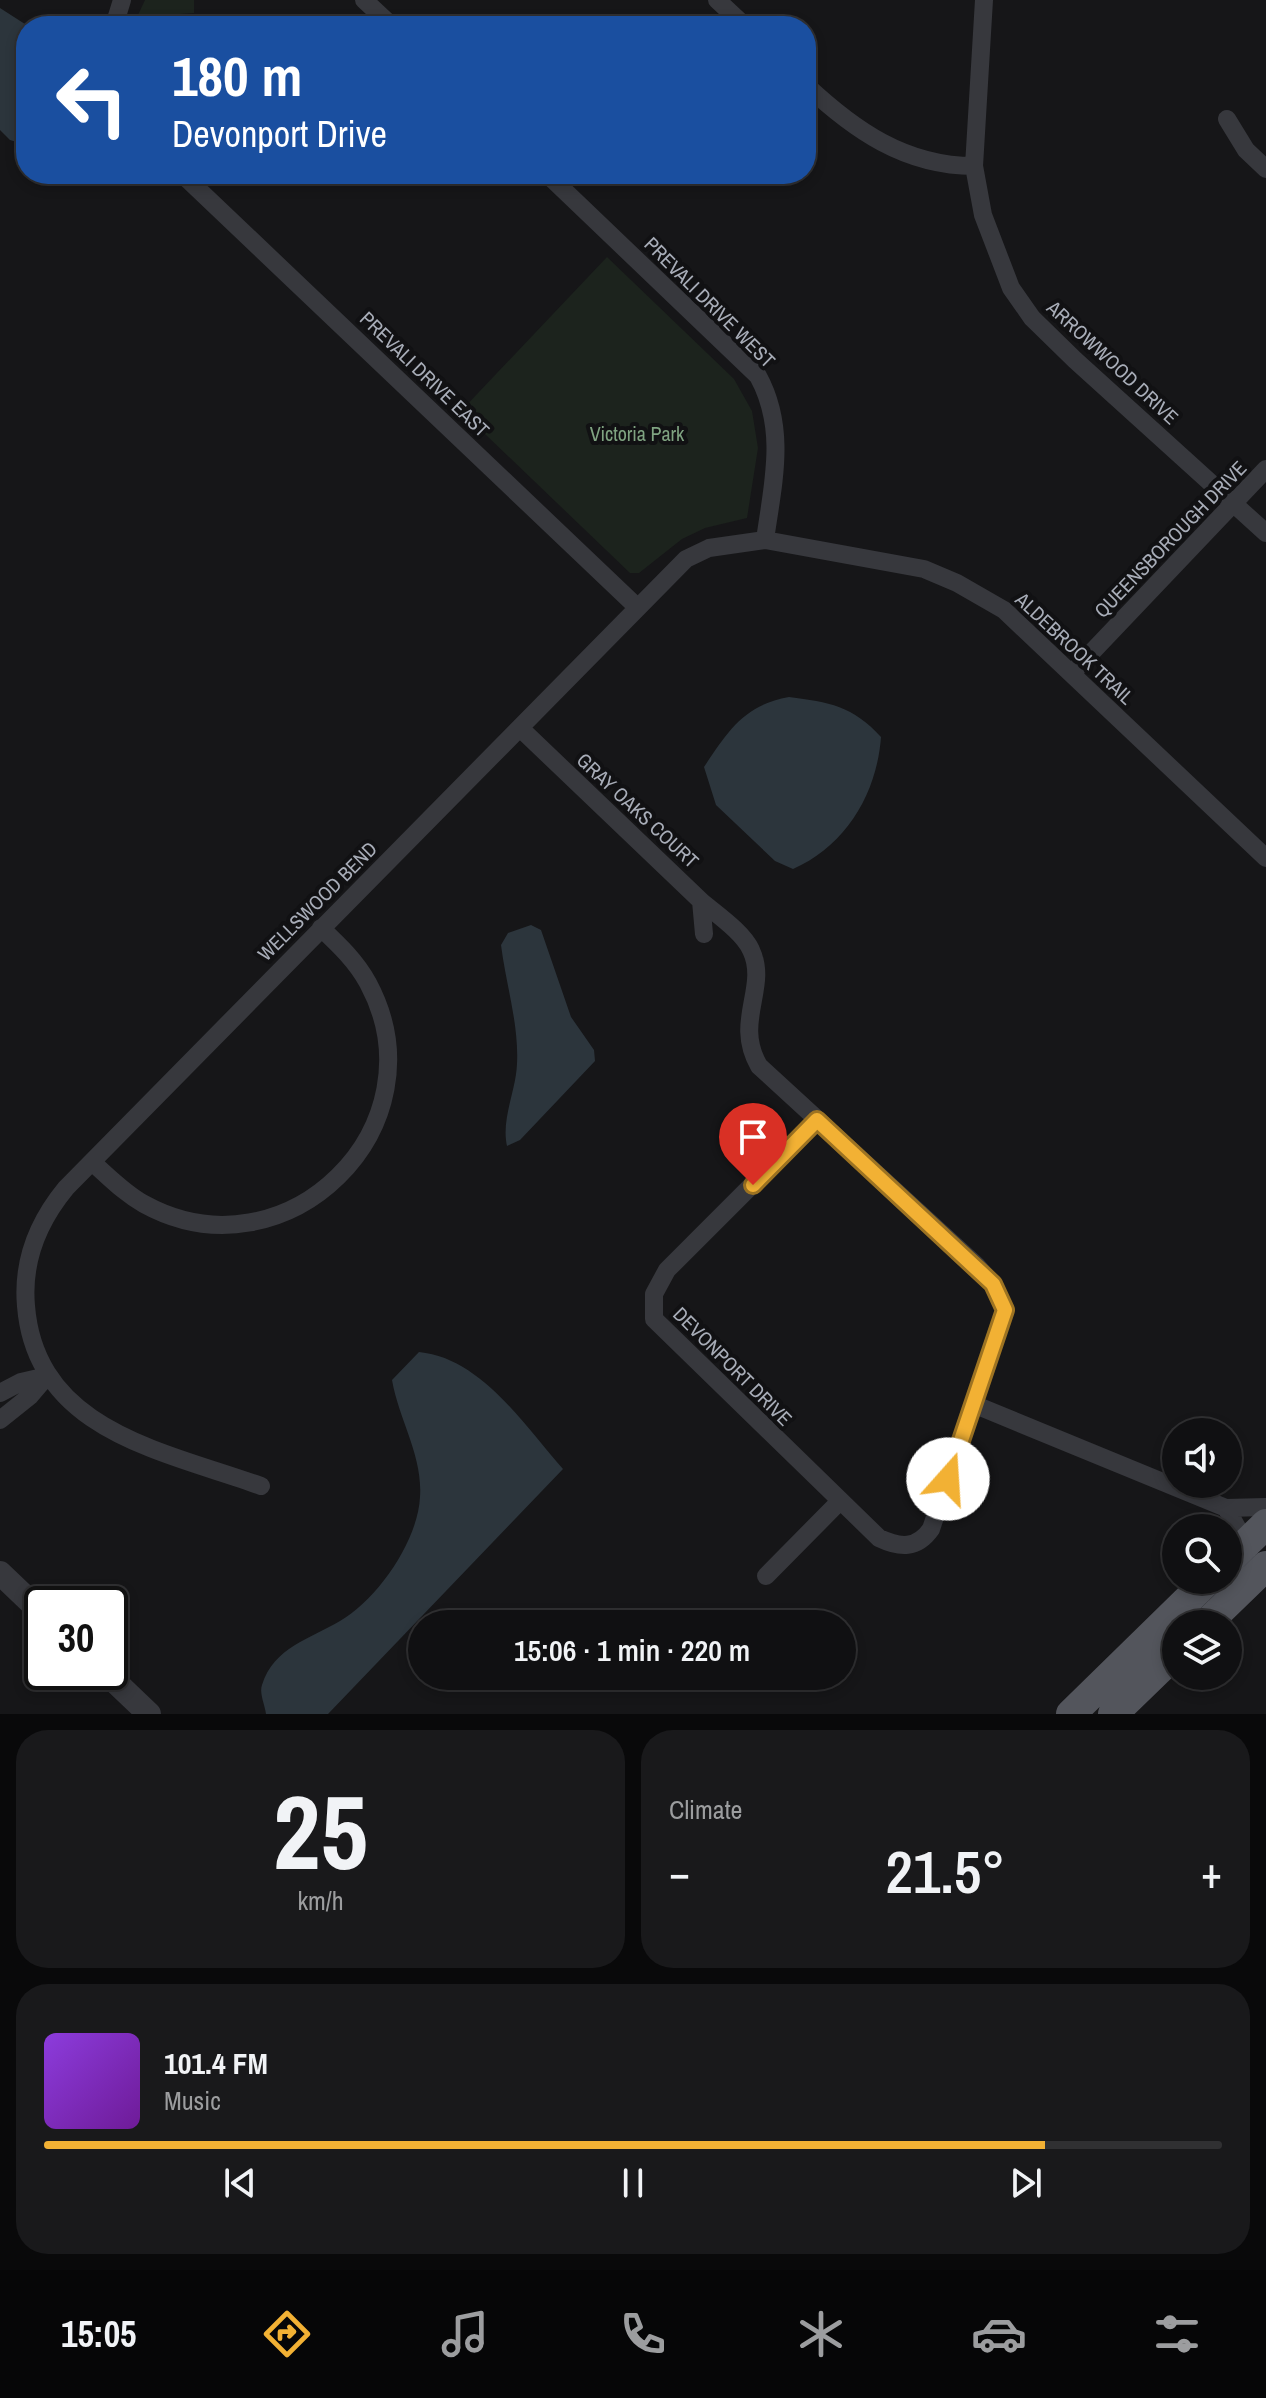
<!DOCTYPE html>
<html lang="en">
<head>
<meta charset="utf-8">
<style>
  :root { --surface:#101012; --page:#19191b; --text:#f1f3f6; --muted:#9c9d9f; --line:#303032; --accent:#f2b134 }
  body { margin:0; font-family:"Archivo Narrow",sans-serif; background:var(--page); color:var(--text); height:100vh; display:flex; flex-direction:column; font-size:30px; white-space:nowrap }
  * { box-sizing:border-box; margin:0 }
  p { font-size:26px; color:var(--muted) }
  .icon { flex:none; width:44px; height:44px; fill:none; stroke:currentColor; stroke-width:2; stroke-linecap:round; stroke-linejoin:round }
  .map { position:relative; height:1714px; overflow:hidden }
  .details { display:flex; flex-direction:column; gap:16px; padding:16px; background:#09090a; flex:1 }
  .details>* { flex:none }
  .banner { position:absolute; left:16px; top:16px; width:800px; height:168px; border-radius:32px; box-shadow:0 4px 12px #0003,0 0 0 2px var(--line); background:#1a4fa0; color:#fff; overflow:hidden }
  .fabs { position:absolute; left:1162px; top:1418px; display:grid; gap:16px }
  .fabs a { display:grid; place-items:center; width:80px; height:80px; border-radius:50%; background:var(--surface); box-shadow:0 4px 12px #0003,0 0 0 2px var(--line); font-size:40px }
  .speed { position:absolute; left:24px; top:1586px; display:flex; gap:16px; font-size:40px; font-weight:700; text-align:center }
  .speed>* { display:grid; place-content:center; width:104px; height:104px; border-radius:50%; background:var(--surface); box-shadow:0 4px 12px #0003,0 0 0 2px var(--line); line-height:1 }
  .speed .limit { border:4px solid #111; border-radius:12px; background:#fff; color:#111 }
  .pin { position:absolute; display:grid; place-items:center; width:68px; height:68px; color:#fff; margin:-82px -34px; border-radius:50% 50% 50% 0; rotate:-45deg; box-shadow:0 0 8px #0007 }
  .pin .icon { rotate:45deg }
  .me { position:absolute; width:88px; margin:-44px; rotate:19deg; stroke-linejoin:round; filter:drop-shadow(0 0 6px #0008) }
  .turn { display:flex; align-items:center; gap:28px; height:168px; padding:0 24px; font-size:36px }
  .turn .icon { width:104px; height:104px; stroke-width:2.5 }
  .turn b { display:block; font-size:56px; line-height:68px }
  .big { font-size:60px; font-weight:600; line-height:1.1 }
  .details .card { flex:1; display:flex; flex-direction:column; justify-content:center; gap:12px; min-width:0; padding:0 28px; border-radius:32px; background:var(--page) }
  .details .dial { align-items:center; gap:0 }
  .dial b { font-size:104px; line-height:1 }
  .song { display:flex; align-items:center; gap:24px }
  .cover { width:96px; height:96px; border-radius:12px; background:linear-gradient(135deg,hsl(270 70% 55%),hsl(280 70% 35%)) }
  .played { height:8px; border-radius:4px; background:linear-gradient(90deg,var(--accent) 85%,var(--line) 85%) }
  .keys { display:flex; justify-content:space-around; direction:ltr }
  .heat { display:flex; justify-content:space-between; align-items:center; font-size:44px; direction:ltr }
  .details .tiles { flex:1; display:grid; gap:16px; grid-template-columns:1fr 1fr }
  .card:last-child { grid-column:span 2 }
  .trip { position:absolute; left:408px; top:1610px; width:448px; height:80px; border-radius:40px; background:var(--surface); box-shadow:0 4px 12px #0003,0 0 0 2px var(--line); font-weight:600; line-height:80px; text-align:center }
  .tabs { display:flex; height:128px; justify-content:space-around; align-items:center; background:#060607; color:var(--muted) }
  .tabs .icon { width:56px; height:56px }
  .tabs .active { color:var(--accent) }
  .tabs b { font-size:36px; color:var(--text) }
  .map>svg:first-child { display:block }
  .green { fill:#1c231d }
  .water { fill:#2c353c }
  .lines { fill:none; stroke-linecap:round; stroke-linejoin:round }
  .minor { stroke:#37383d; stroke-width:18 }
  .tertiary { stroke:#37383d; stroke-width:24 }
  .primary { stroke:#53555c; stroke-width:30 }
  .route-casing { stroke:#9d7322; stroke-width:20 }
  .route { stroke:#f2b134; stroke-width:14 }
  .labels { text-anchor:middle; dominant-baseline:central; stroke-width:8; stroke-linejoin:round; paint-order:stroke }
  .street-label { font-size:20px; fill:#a8adb8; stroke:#111113 }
  .park-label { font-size:20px; fill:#7fa381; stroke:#111113 }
</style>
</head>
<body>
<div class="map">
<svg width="1266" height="1714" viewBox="0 0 1266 1714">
  <rect width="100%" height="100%" fill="#161618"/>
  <path class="green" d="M 145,0 L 194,0 L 194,13 L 137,17 Z
    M 607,257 L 734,379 L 752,411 L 758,448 L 747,518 L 705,528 L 682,539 L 639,573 L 630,573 L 461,411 Z"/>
  <path class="water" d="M 0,8 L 28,26 L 26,139 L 20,143 L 10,140 L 0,130 Z
    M 789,697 C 829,702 853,706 881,737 C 877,793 846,846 793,869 L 775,861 L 716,805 L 704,767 C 728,731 744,705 789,697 Z
    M 531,925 L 541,930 L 571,1017 L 594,1050 L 595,1061 L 520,1140 L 507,1146 C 501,1119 516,1091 517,1064 C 519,1024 506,985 501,945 L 508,933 Z
    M 419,1352 C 481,1358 524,1425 563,1469 L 328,1714 L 266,1714 C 265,1705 259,1693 262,1685 C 274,1647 310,1639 340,1621 C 377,1600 418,1541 420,1497 C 423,1456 399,1420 392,1380 Z"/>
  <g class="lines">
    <path class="minor" d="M 364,0 L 392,26
      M 717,0 L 745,26
      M 984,0 L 974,166 L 983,215 L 1011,288 L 1032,318 L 1075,360 L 1266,533
      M 114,26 L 122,0
      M 806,85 C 854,130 905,166 974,166
      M 1227,119 L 1246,150 L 1266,169
      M 182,174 L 637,607
      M 547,174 L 758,376 C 787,429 773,483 765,540
      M 1072,673 L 1266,469
      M 520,728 L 701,901 L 704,934
      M 701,901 C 716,914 743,932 751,950 C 769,988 733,1021 759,1066 L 977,1266 L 993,1284 L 1005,1310 L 931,1529 C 917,1549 900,1548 879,1538 L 654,1319 L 654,1294 L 667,1270 L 817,1120
      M 92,1162 C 109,1177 124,1193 144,1204 C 286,1282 445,1126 368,983 C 356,961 339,945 321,928
      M 0,1393 L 21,1382 L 47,1376
      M 973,1404 L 1226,1508 L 1266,1507
      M 0,1420 L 30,1396 L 47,1376
      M 261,1486 C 164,1451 36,1431 26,1306 C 22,1261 38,1222 66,1188 L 686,559 L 709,548 L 765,540 L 924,569 L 957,583 L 1004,610 L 1266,858
      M 1226,1508 L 1246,1543
      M 766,1576 L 840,1501"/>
    <path class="tertiary" d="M 0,1573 L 42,1613
      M 105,1672 L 149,1714"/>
    <path class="primary" d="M 1228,1561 L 1266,1524
      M 1206,1624 L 1266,1566
      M 1071,1714 L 1208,1580
      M 1113,1714 L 1176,1653"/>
  </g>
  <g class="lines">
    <g class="route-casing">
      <path id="route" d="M 753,1185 L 817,1120 L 993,1284 L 1005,1310 L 948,1479"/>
    </g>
    <use href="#route" class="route"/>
  </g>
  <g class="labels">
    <g class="street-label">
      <text transform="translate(710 302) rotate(45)">PREVALI DRIVE WEST</text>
      <text transform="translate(1113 362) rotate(43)">ARROWWOOD DRIVE</text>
      <text transform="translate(425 374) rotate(44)">PREVALI DRIVE EAST</text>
      <text transform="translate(1170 539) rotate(-46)">QUEENSBOROUGH DRIVE</text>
      <text transform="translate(1075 648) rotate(43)">ALDEBROOK TRAIL</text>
      <text transform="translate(638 810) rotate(43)">GRAY OAKS COURT</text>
      <text transform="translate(317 901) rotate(-45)">WELLSWOOD BEND</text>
      <text transform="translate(733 1366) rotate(45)">DEVONPORT DRIVE</text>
    </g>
    <g class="park-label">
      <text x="637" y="433">Victoria Park</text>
    </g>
  </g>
</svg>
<div class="fabs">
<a><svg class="icon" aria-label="sound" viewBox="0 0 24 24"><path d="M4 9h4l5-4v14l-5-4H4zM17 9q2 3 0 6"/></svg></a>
<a><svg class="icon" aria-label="search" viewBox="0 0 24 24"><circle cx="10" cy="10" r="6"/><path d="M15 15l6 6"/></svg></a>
<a><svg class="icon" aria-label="layers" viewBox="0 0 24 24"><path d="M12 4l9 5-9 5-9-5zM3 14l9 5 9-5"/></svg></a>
</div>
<div class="speed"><div class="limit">30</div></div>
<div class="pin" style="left:753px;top:1185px;background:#d93025"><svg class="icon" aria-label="arrive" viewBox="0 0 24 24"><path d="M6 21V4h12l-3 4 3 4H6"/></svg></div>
<svg class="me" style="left:948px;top:1479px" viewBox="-20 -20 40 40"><circle r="19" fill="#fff"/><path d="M0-13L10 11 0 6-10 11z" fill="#f2b134"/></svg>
<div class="trip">15:06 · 1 min · 220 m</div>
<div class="banner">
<div class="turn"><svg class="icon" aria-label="left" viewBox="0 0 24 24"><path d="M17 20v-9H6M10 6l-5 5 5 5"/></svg><div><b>180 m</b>Devonport Drive</div></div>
</div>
</div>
<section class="details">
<div class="tiles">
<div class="card dial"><b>25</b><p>km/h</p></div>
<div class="card"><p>Climate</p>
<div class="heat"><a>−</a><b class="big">21.5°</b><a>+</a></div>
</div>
<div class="card">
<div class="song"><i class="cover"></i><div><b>101.4 FM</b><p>Music</p></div></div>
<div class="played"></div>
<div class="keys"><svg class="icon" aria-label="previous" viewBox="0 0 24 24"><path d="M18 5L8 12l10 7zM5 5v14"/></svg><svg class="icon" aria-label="pause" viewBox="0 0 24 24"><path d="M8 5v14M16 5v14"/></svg><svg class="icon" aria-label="next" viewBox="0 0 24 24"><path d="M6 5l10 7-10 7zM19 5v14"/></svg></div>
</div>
</div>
</section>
<nav class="tabs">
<b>15:05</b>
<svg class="icon active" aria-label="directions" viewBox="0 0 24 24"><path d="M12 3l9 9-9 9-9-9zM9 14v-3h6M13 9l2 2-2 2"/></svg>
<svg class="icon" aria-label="music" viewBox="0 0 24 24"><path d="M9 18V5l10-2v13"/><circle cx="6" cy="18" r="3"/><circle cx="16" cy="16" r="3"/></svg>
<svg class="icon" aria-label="phone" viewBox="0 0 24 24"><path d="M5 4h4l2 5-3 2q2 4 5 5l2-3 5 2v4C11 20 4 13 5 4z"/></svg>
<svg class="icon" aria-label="climate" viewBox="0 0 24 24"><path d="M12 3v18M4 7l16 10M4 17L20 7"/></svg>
<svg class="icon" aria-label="car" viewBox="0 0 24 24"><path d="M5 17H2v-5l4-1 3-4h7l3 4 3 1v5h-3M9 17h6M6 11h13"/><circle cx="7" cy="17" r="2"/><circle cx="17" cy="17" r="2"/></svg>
<svg class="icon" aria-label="filters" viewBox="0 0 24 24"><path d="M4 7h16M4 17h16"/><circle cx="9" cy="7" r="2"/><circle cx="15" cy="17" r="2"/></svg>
</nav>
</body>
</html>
